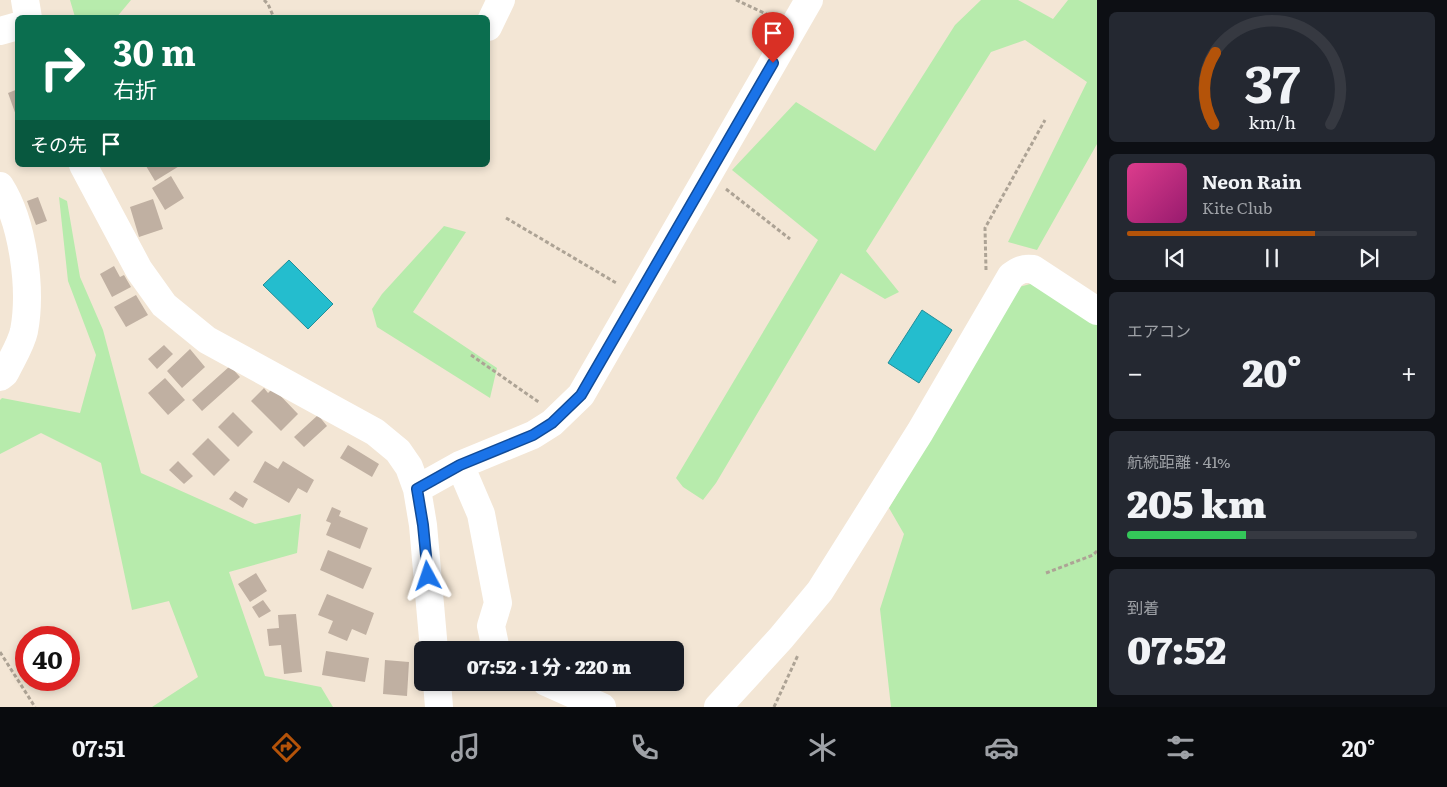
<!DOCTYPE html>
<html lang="ja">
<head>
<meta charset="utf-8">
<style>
  :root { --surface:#171b24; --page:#242831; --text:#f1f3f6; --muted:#9ea1a6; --line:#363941; --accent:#b45309 }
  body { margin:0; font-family:Literata,"Noto Sans JP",serif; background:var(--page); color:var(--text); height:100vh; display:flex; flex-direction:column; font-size:19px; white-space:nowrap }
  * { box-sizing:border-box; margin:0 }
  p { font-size:16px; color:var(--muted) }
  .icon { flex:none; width:28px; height:28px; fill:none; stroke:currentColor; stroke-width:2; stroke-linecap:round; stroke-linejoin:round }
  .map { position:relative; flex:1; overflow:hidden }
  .details { display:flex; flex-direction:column; gap:12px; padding:12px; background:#0d0f14; width:350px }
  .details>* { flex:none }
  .hud { position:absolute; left:15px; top:15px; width:475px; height:152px; border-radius:8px; box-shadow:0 2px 8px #0003; background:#0b6e4f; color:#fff; overflow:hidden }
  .speed { position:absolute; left:15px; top:626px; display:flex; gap:10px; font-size:25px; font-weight:700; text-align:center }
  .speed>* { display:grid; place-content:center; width:65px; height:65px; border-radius:50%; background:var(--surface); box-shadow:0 2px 8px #0003; line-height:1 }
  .speed .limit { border:8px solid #d22; background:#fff; color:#111 }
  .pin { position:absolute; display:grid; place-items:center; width:42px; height:42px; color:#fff; margin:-51px -21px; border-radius:50% 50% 50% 0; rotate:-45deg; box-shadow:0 0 5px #0007 }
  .pin .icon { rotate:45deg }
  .me { position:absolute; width:55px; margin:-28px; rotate:355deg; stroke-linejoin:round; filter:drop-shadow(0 0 4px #0008) }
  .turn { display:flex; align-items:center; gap:18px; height:105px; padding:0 15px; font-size:22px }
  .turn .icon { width:65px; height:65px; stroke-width:2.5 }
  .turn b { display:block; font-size:35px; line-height:42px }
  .then { display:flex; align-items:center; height:48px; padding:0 15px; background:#0003; gap:10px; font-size:19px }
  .big { font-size:38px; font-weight:800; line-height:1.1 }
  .details .tile { flex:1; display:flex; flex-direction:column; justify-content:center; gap:8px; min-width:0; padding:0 18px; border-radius:8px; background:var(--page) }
  .details .dial { align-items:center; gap:0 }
  .dial svg { height:130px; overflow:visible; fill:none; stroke:var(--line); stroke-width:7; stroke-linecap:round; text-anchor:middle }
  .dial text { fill:var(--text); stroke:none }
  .song { display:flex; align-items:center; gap:15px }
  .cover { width:60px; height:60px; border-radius:8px; background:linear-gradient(135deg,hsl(330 70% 55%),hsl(320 70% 35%)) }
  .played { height:5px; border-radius:2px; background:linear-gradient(90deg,var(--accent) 65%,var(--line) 65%) }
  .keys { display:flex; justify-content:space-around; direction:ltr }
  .heat { display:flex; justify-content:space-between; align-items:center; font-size:28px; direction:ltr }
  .charge { height:8px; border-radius:4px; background:linear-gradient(90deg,#34c759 41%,var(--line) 0) }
  .trip { position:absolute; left:414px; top:641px; width:270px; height:50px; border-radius:8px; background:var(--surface); box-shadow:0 2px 8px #0003; font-weight:800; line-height:50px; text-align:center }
  .tabs { display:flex; height:80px; justify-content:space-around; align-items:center; background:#090b0e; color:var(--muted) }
  .tabs .icon { width:35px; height:35px }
  .tabs .on { color:var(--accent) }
  .tabs b { font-size:22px; color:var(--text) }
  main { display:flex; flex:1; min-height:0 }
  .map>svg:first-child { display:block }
  .green { fill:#b7ebac }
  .water { fill:#24bdce; stroke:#238d97 }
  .building { fill:#c0b0a2 }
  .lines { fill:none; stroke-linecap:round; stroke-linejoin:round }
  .path { stroke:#ada395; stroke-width:3; stroke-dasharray:4 2.5; stroke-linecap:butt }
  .minor { stroke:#fff; stroke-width:28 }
  .route-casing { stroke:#114b97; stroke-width:12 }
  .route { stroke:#1a73e8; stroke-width:9 }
</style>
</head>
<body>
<main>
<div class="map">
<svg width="1097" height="707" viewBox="0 0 1097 707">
  <rect width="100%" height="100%" fill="#f3e6d5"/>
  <path class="green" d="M 70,0 L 131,0 L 116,18 L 75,17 Z
    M 981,0 L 1018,0 L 1053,19 L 1068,0 L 1097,0 L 1097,144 L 1037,250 L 1008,242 L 1087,82 L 1025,40 L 991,52 L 866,251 L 899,292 L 885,299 L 841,273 L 716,483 L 703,500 L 683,487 L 676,478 L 818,240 L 732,170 L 796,102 L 875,151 L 955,25 Z
    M 59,197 L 67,201 L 80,277 L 103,330 L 141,473 L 255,524 L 301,514 L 297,553 L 229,572 L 265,676 L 321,687 L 333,707 L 152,707 L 198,677 L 169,601 L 132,610 L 101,463 L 41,433 L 0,454 L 0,400 L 2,398 L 80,413 L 96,355 L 68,281 Z
    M 444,226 L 466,232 L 413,312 L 497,368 L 490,398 L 377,327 L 372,309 L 382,294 Z
    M 1034,283 L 1097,320 L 1097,707 L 891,707 L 880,609 L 904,534 L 889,508 L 1019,287 Z"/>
  <path class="water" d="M 289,260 L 333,304 L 308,329 L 263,285 Z
    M 922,310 L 952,330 L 919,383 L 888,363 Z"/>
  <path class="building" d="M 18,89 L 18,118 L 17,118 L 8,93 Z
    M 148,165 L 181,165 L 155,181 L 146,166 Z
    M 171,176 L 184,198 L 165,210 L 152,188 Z
    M 38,197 L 47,221 L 36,225 L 27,201 Z
    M 153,199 L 163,229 L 139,237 L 130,207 Z
    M 114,266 L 120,277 L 124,275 L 131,287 L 112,297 L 100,274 Z
    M 136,295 L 148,315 L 126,327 L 114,307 Z
    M 164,345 L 173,354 L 157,369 L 148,359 Z
    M 190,349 L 205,367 L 182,388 L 167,371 Z
    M 230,366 L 240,377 L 202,411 L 192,400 Z
    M 165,378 L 185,400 L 168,415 L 148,393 Z
    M 264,388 L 268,393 L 273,388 L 298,414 L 281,431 L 251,401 Z
    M 233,412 L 253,432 L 238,447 L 218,427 Z
    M 318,415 L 327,426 L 304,447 L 294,437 Z
    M 208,438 L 230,460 L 214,476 L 192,454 Z
    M 348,445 L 379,464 L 372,477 L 340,458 Z
    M 178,461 L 193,476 L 184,484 L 169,470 Z
    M 265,461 L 278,469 L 283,461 L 314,480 L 307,493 L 298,488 L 289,503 L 253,482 Z
    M 235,491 L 248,499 L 243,508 L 229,499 Z
    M 332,507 L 341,511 L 339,516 L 368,528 L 360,549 L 326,535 L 331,523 L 326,521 Z
    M 328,550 L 372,568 L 363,589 L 320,570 Z
    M 256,573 L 267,591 L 250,602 L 238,584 Z
    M 327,594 L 374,613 L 366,635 L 352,629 L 347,641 L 328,633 L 333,621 L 318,615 Z
    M 263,600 L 271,611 L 259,618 L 252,607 Z
    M 296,614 L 302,672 L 284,674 L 281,645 L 269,646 L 267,629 L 279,628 L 278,615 Z
    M 326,651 L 369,658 L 365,682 L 322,675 Z
    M 385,660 L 409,662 L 407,696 L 383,694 Z"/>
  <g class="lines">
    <path class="path" d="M 264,0 L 268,4 L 274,18
      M 736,0 L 773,17
      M 726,189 L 790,239
      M 506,218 L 618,284
      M 986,270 L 985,228 L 1045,120
      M 471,355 L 540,403
      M 1046,573 L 1093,555 L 1097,551
      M 0,652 L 35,707
      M 774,707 L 798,655"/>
    <path class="minor" d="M 25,0 L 28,18
      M 488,27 L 501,0
      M 0,31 L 18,26
      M 83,165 L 139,270 L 164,305 L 207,340 L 375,432 L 398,451 L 409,467 L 417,489 L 423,525 L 434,650
      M 0,186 C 23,222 32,289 24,331 C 21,345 11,360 5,373 L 0,377
      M 460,465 L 481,514 L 498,603 L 491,626 L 496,650
      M 417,489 L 460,465 L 533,435 L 552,423 L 581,395 L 809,0
      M 437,682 L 439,707
      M 546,682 L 602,707
      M 718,707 L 781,638 L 820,591 L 920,432 L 1011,276 C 1019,270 1023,268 1033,269 L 1097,311"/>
  </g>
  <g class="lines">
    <g class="route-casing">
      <path id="route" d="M 428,576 L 423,525 L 417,489 L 460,465 L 533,435 L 552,423 L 581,395 L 773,63"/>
    </g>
    <use href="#route" class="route"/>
  </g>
</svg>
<div class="speed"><div class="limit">40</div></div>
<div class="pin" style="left:773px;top:63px;background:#d93025"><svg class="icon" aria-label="arrive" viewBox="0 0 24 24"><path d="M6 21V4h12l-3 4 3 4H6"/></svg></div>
<svg class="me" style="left:428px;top:576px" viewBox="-20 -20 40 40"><path d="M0-17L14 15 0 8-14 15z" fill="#1a73e8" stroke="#fff" stroke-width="4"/></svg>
<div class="trip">07:52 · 1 分 · 220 m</div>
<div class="hud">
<div class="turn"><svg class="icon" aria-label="right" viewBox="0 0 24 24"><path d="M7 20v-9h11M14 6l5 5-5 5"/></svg><div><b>30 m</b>右折</div></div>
<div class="then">その先<svg class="icon" aria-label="arrive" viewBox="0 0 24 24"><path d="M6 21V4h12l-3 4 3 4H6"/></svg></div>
</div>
</div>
<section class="details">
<div class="tile dial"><svg viewBox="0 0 100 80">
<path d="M14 69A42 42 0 1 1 86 69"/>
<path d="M14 69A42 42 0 0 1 15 25" stroke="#b45309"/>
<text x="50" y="56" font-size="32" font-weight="700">37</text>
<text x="50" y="72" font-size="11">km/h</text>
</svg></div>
<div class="tile">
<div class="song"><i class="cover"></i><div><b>Neon Rain</b><p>Kite Club</p></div></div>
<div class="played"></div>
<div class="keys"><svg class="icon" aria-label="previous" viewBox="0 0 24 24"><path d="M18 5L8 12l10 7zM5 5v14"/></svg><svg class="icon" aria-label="pause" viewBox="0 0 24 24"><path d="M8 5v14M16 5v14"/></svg><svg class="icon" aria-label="next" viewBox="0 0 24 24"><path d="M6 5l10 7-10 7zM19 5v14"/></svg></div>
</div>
<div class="tile"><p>エアコン</p>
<div class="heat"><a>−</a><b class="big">20°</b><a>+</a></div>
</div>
<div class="tile"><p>航続距離 · 41%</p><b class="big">205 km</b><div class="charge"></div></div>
<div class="tile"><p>到着</p><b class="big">07:52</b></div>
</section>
</main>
<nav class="tabs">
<b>07:51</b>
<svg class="icon on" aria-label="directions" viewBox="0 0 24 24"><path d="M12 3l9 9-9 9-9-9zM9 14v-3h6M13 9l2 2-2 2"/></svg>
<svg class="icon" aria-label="music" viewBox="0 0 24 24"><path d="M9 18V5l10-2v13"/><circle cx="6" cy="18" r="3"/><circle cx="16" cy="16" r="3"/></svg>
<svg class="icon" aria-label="phone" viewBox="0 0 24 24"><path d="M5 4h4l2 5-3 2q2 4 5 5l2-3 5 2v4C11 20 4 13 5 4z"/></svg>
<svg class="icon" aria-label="climate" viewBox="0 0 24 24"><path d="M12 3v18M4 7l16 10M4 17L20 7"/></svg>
<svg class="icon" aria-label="car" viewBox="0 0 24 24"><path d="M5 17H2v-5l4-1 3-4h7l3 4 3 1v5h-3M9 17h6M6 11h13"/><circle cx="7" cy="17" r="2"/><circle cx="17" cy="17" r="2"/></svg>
<svg class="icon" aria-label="filters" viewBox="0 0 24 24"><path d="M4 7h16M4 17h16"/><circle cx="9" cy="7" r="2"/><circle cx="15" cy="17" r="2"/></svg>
<b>20°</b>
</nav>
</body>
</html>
